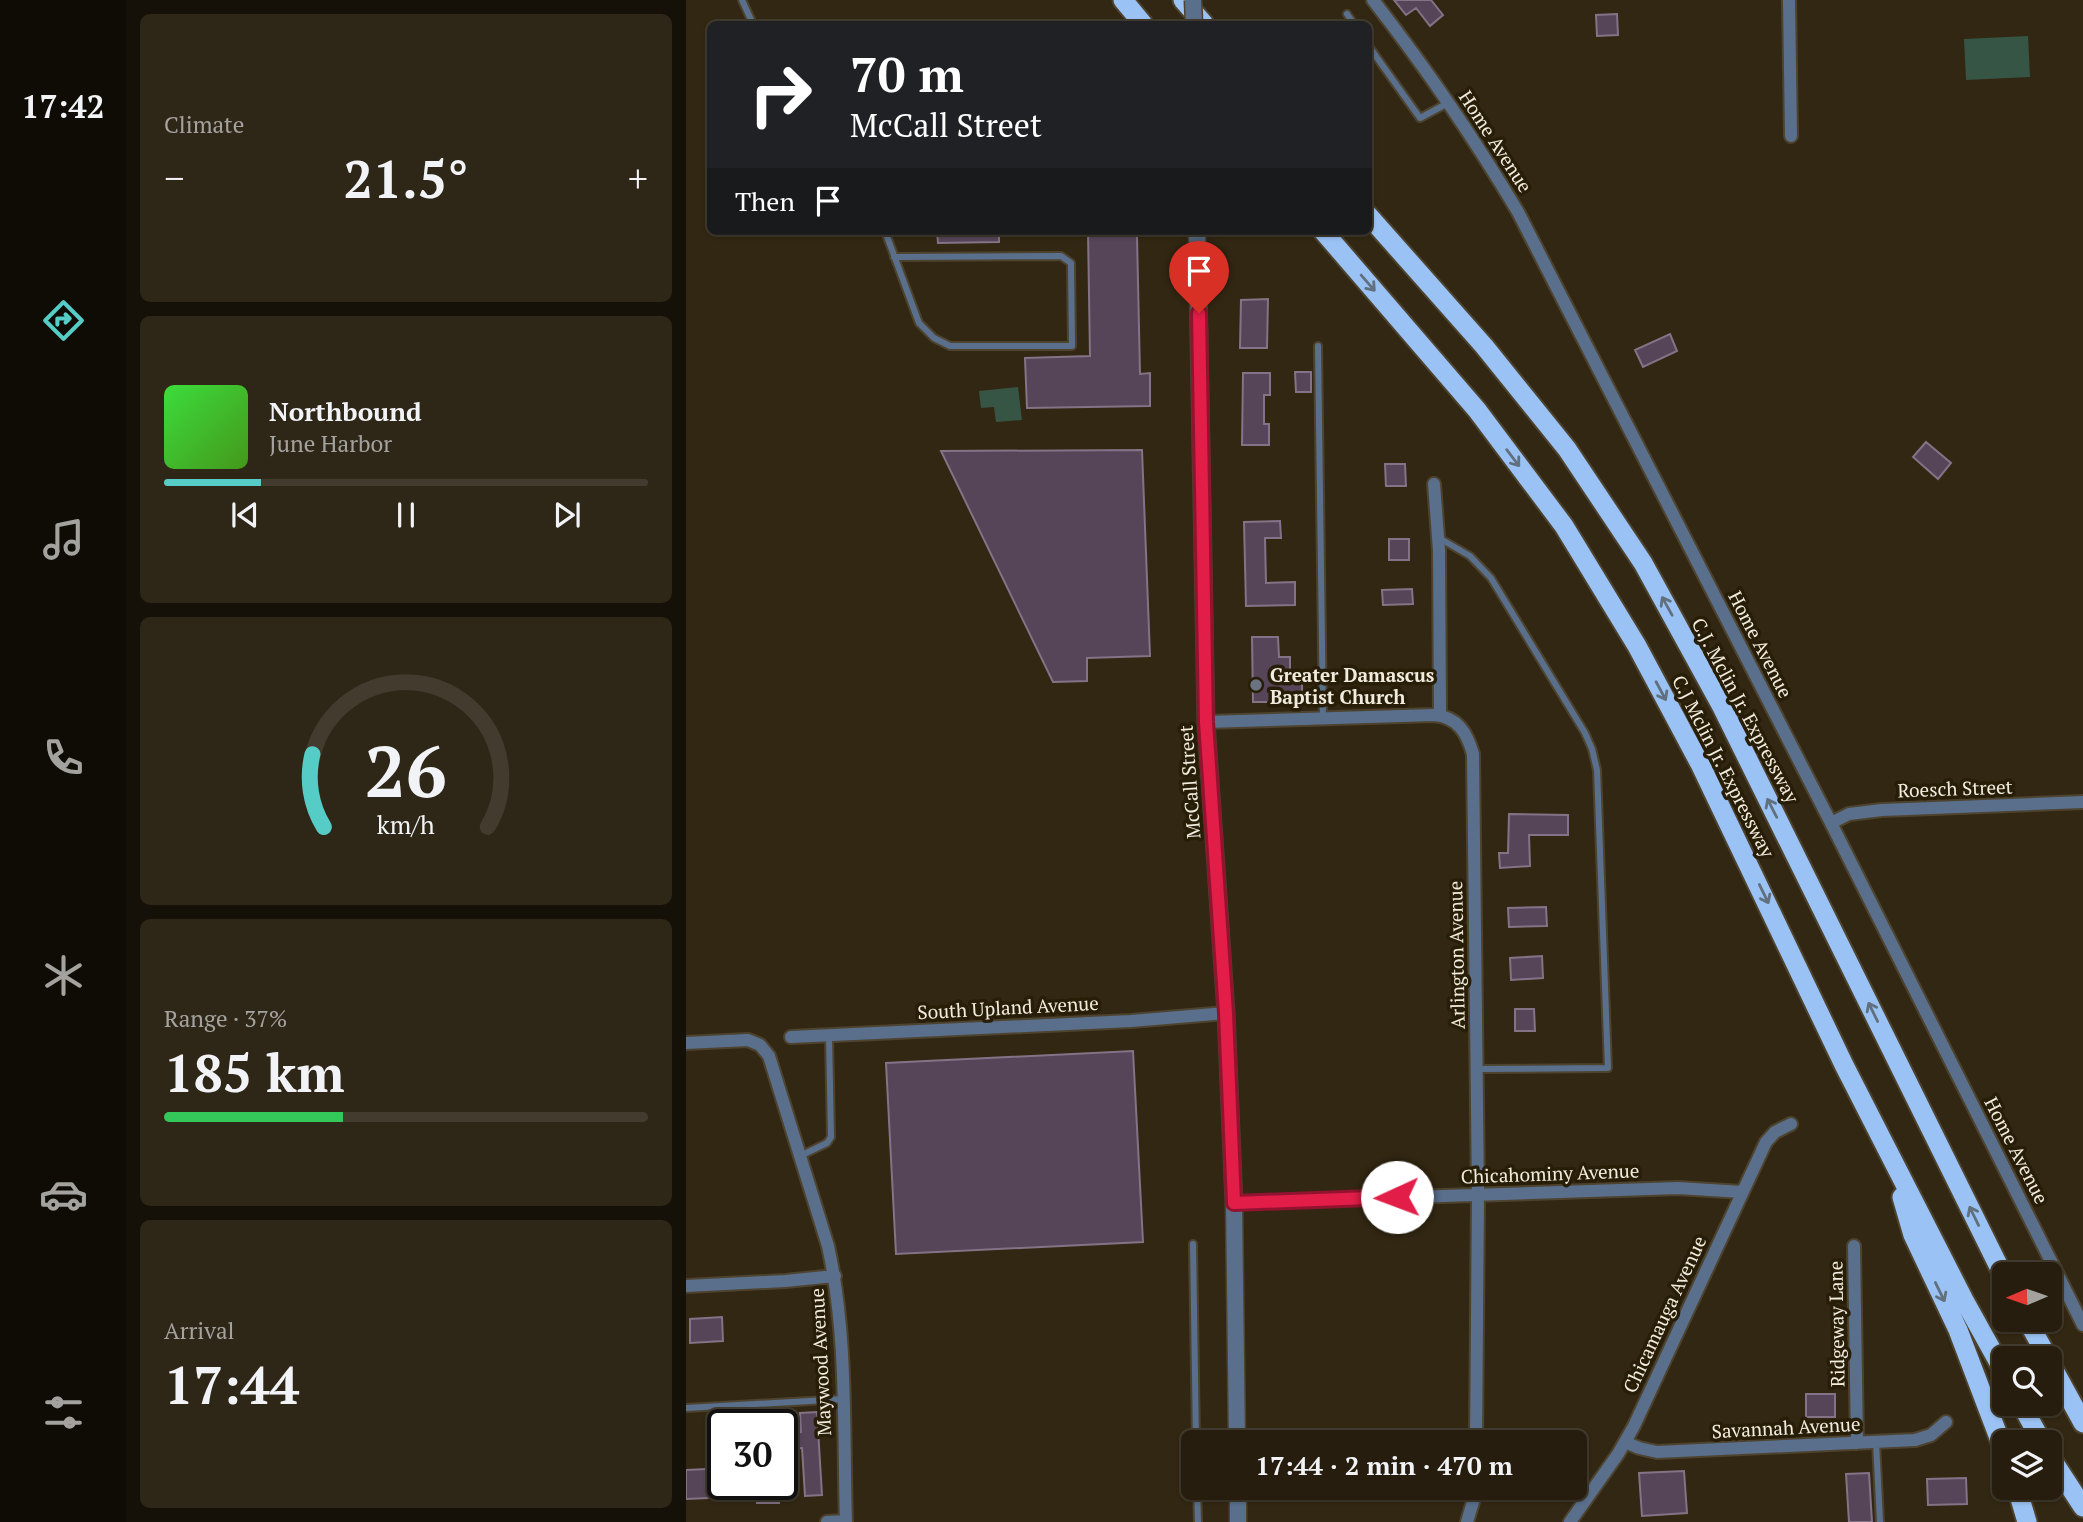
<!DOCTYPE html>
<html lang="en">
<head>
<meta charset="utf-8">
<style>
  :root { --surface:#261d0e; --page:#2e2617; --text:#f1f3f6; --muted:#a4a29e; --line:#423b2e; --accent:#55cdc6 }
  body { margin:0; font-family:"PT Serif",serif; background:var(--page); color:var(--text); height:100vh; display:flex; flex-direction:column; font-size:26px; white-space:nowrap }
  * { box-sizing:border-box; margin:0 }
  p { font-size:23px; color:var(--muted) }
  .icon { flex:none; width:38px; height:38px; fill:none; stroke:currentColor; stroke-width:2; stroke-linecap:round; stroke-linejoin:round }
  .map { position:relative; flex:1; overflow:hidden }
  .details { display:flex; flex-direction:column; gap:14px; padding:14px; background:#151008; width:560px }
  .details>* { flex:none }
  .hud { position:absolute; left:21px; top:21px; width:665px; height:214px; border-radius:10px; box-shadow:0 2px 5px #0004,0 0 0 2px var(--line); background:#202124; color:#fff; overflow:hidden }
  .needle { width:46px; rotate:268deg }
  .buttons { position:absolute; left:1306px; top:1262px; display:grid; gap:14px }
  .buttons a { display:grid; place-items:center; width:70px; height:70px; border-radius:10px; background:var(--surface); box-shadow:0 2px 5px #0004,0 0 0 2px var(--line); font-size:35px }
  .speed { position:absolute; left:21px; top:1409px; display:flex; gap:14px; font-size:35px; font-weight:700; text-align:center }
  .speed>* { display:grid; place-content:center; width:91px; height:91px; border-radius:50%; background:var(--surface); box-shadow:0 2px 5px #0004,0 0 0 2px var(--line); line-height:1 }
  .speed .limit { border:4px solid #111; border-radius:10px; background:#fff; color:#111 }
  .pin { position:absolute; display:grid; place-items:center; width:60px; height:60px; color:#fff; margin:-72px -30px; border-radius:50% 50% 50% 0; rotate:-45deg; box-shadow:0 0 7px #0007 }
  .pin .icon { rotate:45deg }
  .me { position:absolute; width:77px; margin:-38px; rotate:268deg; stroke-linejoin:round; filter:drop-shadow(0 0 5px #0008) }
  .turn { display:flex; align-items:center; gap:24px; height:147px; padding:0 28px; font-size:32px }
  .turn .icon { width:91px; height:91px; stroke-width:2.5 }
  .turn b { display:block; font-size:49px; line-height:60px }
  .then { display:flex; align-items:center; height:66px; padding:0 28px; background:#0003; gap:14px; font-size:26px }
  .big { font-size:52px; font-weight:800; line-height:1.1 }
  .details .tile { flex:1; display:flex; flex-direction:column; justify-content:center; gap:10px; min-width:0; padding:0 24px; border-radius:10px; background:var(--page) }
  .details .dial { align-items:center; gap:0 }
  .dial svg { height:182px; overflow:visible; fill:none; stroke:var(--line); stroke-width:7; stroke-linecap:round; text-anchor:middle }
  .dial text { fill:var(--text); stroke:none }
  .song { display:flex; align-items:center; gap:21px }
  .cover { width:84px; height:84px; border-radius:10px; background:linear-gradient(135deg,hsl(120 70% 55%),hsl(100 70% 35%)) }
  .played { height:7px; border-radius:4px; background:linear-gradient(90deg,var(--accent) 20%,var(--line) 20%) }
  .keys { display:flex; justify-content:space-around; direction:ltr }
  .heat { display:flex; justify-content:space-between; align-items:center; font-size:38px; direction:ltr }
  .charge { height:10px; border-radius:5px; background:linear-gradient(90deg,#34c759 37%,var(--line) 0) }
  .trip { position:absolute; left:495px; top:1430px; width:406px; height:70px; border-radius:10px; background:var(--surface); box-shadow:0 2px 5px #0004,0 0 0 2px var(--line); font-weight:800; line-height:70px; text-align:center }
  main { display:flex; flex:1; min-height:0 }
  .tabs { display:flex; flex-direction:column; width:126px; justify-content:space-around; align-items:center; background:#0f0c06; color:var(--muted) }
  .tabs .icon { width:49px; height:49px }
  .tabs .current { color:var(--accent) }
  .tabs b { font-size:32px; color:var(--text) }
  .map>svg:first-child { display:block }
  .green { fill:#365545 }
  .building { fill:#564558; stroke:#847287; stroke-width:2 }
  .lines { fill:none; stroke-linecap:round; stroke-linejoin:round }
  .service-casing { stroke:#4d432f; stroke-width:10 }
  .minor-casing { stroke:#4d432f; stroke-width:16 }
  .tertiary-casing { stroke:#4d432f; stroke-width:19 }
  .trunk-casing { stroke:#4d432f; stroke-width:23 }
  .service { stroke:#596f8b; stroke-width:6 }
  .minor { stroke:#596f8b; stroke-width:12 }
  .tertiary { stroke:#596f8b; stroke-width:16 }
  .trunk { stroke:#9ac2f4; stroke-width:19 }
  .tertiary-bridge-casing { stroke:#4d432f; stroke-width:19; stroke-linecap:butt }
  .tertiary-bridge { stroke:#596f8b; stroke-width:16 }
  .oneway { stroke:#61707e }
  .route-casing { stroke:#92132f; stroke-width:18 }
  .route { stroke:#e11d48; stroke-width:12 }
  .worship-dot { fill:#6b7280; stroke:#281e08; stroke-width:2.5 }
  .labels { text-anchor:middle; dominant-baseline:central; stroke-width:7; stroke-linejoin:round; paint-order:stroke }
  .street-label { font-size:19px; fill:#f2ecdf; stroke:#281e08 }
  .poi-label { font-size:19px; font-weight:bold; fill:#f2ecdf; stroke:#281e08; text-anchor:start }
</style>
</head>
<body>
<main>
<nav class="tabs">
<b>17:42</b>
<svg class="icon current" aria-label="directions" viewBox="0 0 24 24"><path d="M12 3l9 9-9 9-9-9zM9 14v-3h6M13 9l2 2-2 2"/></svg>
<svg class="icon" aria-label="music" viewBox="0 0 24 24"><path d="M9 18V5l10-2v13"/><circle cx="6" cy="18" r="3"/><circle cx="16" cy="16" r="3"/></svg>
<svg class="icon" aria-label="phone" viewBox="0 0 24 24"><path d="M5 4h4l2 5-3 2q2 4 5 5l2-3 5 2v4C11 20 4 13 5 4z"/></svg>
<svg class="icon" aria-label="climate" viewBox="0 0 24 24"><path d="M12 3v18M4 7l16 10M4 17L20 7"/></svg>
<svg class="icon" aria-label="car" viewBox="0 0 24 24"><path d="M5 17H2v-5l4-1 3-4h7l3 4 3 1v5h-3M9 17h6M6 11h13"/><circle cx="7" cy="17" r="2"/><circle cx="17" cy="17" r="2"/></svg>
<svg class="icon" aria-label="filters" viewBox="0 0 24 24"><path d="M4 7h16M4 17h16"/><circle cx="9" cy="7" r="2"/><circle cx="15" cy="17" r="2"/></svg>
</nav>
<section class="details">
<div class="tile"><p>Climate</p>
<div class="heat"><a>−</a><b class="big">21.5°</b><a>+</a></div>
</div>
<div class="tile">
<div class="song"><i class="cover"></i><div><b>Northbound</b><p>June Harbor</p></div></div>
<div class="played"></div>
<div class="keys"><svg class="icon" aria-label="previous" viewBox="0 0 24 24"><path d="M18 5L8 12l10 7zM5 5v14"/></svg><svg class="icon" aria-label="pause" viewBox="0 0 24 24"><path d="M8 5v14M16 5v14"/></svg><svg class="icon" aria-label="next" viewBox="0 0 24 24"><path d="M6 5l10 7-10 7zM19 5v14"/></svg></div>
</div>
<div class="tile dial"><svg viewBox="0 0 100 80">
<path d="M14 69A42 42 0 1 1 86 69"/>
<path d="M14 69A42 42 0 0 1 9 37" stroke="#55cdc6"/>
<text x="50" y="56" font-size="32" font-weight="700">26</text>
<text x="50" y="72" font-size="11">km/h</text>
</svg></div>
<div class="tile"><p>Range · 37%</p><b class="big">185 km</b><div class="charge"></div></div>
<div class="tile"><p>Arrival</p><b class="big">17:44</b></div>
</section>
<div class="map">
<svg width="1397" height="1522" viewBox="0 0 1397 1522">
  <rect width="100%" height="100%" fill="#322712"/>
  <path class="green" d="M 1342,36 L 1344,77 L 1280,80 L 1278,39 Z
    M 332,387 L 336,420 L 310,422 L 308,407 L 295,408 L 293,391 Z"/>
  <path class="building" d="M 708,0 L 745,0 L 757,15 L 744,26 L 730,8 L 720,15 Z
    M 931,14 L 932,35 L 911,36 L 910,15 Z
    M 251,231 L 313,231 L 313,242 L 252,243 Z
    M 402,231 L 435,231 L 436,236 L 451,236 L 454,374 L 464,373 L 464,406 L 341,408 L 339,358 L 404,356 Z
    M 582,299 L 581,348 L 554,348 L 555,300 Z
    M 984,334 L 991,351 L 957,367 L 949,350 Z
    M 609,372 L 625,372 L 625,392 L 610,392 Z
    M 557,373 L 584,373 L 584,395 L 578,395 L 578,424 L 583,424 L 583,445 L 556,445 Z
    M 1240,442 L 1265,463 L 1252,479 L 1227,457 Z
    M 456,450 L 464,656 L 401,658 L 401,681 L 367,682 L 255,451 Z
    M 699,464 L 719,464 L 720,486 L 700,486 Z
    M 594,521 L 595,538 L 579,538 L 580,583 L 609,582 L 609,605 L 560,606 L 558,522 Z
    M 703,539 L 723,539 L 723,560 L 703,560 Z
    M 726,589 L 727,604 L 697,605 L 696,590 Z
    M 566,637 L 592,637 L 593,657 L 604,657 L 604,678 L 616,678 L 616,702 L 567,702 Z
    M 823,814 L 882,815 L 882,835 L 843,835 L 844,866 L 814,868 L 813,853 L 822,853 Z
    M 860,907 L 861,926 L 823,927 L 822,908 Z
    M 856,956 L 857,978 L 825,980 L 824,958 Z
    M 829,1009 L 848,1009 L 849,1031 L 829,1031 Z
    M 447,1051 L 457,1242 L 210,1254 L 200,1063 Z
    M 36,1317 L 37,1341 L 4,1343 L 4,1319 Z
    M 1120,1394 L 1149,1394 L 1149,1417 L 1120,1417 Z
    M 131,1412 L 136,1495 L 119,1496 L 116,1448 L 96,1449 L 96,1433 L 115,1432 L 114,1413 Z
    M 20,1469 L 20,1475 L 37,1475 L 37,1484 L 45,1484 L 45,1497 L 0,1499 L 0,1470 Z
    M 998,1471 L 1001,1513 L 956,1516 L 953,1473 Z
    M 1183,1473 L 1186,1522 L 1163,1522 L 1160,1474 Z
    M 1280,1478 L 1281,1504 L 1242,1505 L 1241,1479 Z
    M 70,1484 L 92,1484 L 93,1503 L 71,1503 Z"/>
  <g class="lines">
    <g class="service-casing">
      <path id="service" d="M 56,0 L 67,24
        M 661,14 L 668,24
        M 682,45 L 734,118 L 762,103
        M 199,231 L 233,323 L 248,338 L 264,346 L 386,346 L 385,263 L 375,256 L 208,257
        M 632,346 L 637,718
        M 753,538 L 784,556 L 805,578 L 899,733 L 906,749 L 911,770 L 922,1068 L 791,1069
        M 114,1156 L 141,1143 L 145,1137 L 143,1036
        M 507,1244 L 510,1442
        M 0,1408 L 158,1399
        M 1190,1442 L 1194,1522
        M 511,1488 L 512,1522"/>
    </g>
    <g class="minor-casing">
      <path id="minor" d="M 687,0 C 740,68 788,138 832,212 L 1145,823 L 1397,1325
        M 1103,0 L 1105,136
        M 748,484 L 753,550 L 754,715
        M 520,722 L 748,715 C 772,717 781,733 787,754 L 792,1194 L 790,1442
        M 1145,823 L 1163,814 L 1196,810 L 1397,802
        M 105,1037 L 445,1021 L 540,1013
        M 0,1043 L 62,1040 L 74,1045 L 83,1056 L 142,1246 C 162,1337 157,1429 160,1522
        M 548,1203 L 992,1188 L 1056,1192
        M 1168,1246 L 1171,1443
        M 0,1286 L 99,1281 L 149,1276
        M 939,1442 L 953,1448 L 971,1452 L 1229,1440 L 1245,1435 L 1260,1422
        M 141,1522 L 160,1521
        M 781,1522 L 789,1495 L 789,1488
        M 884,1522 L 932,1454 L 948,1426 L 1080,1142 L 1089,1132 L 1105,1124"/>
    </g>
    <g class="tertiary-casing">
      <path id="tertiary" d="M 511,231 L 520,722 L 540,1013 L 548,1203 L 551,1442
        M 552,1488 L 552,1522"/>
    </g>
    <g class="trunk-casing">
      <path id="trunk" d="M 437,0 L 457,24
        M 497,0 L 518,24
        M 682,215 L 798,346 L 881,449 L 957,563 L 1036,707 L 1318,1277
        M 637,231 L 791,410 L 878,526 L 951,646 L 1014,764 L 1158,1065 L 1278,1300 L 1318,1372
        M 1216,1197 L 1227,1235 L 1272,1330 L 1318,1451
        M 1341,1320 L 1362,1358
        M 1363,1361 L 1397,1423
        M 1335,1404 L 1356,1442
        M 1363,1455 L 1397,1507
        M 1331,1488 L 1341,1522"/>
    </g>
    <use href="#service" class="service"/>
    <use href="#minor" class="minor"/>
    <use href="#tertiary" class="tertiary"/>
    <use href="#trunk" class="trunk"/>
    <g class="tertiary-bridge-casing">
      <path id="tertiary-bridge" d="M 507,0 L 508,24"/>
    </g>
    <use href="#tertiary-bridge" class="tertiary-bridge"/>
  </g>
  <defs><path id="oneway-shaft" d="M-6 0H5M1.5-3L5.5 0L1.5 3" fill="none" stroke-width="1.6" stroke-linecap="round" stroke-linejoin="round" transform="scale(1.75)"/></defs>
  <g class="oneway">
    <use href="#oneway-shaft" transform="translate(682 283) rotate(49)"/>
    <use href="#oneway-shaft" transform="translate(827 458) rotate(53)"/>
    <use href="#oneway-shaft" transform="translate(981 606) rotate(-119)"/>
    <use href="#oneway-shaft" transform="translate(975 691) rotate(62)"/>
    <use href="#oneway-shaft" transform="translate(1086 808) rotate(-117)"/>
    <use href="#oneway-shaft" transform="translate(1078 894) rotate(64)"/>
    <use href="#oneway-shaft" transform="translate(1187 1012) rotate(-116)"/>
    <use href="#oneway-shaft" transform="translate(1288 1216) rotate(-116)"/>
    <use href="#oneway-shaft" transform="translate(1254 1292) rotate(64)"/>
  </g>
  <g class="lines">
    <g class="route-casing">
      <path id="route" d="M 513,313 L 520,722 L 540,1013 L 548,1203 L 711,1197"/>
    </g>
    <use href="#route" class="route"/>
  </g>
  <circle class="worship-dot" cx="570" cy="685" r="7"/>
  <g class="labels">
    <g class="street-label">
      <text transform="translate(810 141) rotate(57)">Home Avenue</text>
      <text transform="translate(1075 644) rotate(63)">Home Avenue</text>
      <text transform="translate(1060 710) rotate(62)">C.J. Mclin Jr. Expressway</text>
      <text transform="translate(1038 766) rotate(63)">C.J Mclin Jr. Expressway</text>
      <text transform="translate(503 782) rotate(-94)">McCall Street</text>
      <text transform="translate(1269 788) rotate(-2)">Roesch Street</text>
      <text transform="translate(770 955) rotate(-91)">Arlington Avenue</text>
      <text transform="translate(322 1007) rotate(-3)">South Upland Avenue</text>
      <text transform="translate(1331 1150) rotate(63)">Home Avenue</text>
      <text transform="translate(864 1173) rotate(-2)">Chicahominy Avenue</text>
      <text transform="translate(978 1314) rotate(-65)">Chicamauga Avenue</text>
      <text transform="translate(1150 1324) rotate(-91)">Ridgeway Lane</text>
      <text transform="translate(134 1362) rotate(-93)">Maywood Avenue</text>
      <text transform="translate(1100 1427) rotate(-3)">Savannah Avenue</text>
    </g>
    <g class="poi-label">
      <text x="584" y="674">Greater Damascus<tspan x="584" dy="22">Baptist Church</tspan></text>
    </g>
  </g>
</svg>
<div class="buttons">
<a><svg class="needle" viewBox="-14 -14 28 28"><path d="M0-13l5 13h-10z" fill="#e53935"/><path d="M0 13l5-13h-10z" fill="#a4a29e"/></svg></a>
<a><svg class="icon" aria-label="search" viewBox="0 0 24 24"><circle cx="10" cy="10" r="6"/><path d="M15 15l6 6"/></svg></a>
<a><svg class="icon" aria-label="layers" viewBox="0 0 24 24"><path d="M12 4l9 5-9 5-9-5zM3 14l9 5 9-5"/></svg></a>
</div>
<div class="speed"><div class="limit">30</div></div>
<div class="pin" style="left:513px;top:313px;background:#d93025"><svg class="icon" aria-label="arrive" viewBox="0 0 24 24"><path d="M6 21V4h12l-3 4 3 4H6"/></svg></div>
<svg class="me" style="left:711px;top:1197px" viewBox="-20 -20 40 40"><circle r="19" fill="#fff"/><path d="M0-13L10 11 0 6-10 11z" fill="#e11d48"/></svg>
<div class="trip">17:44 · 2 min · 470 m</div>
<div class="hud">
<div class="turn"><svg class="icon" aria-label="right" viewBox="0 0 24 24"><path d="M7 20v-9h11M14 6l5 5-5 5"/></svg><div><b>70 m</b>McCall Street</div></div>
<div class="then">Then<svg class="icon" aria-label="arrive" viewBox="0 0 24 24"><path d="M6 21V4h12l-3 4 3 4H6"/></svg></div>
</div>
</div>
</main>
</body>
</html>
